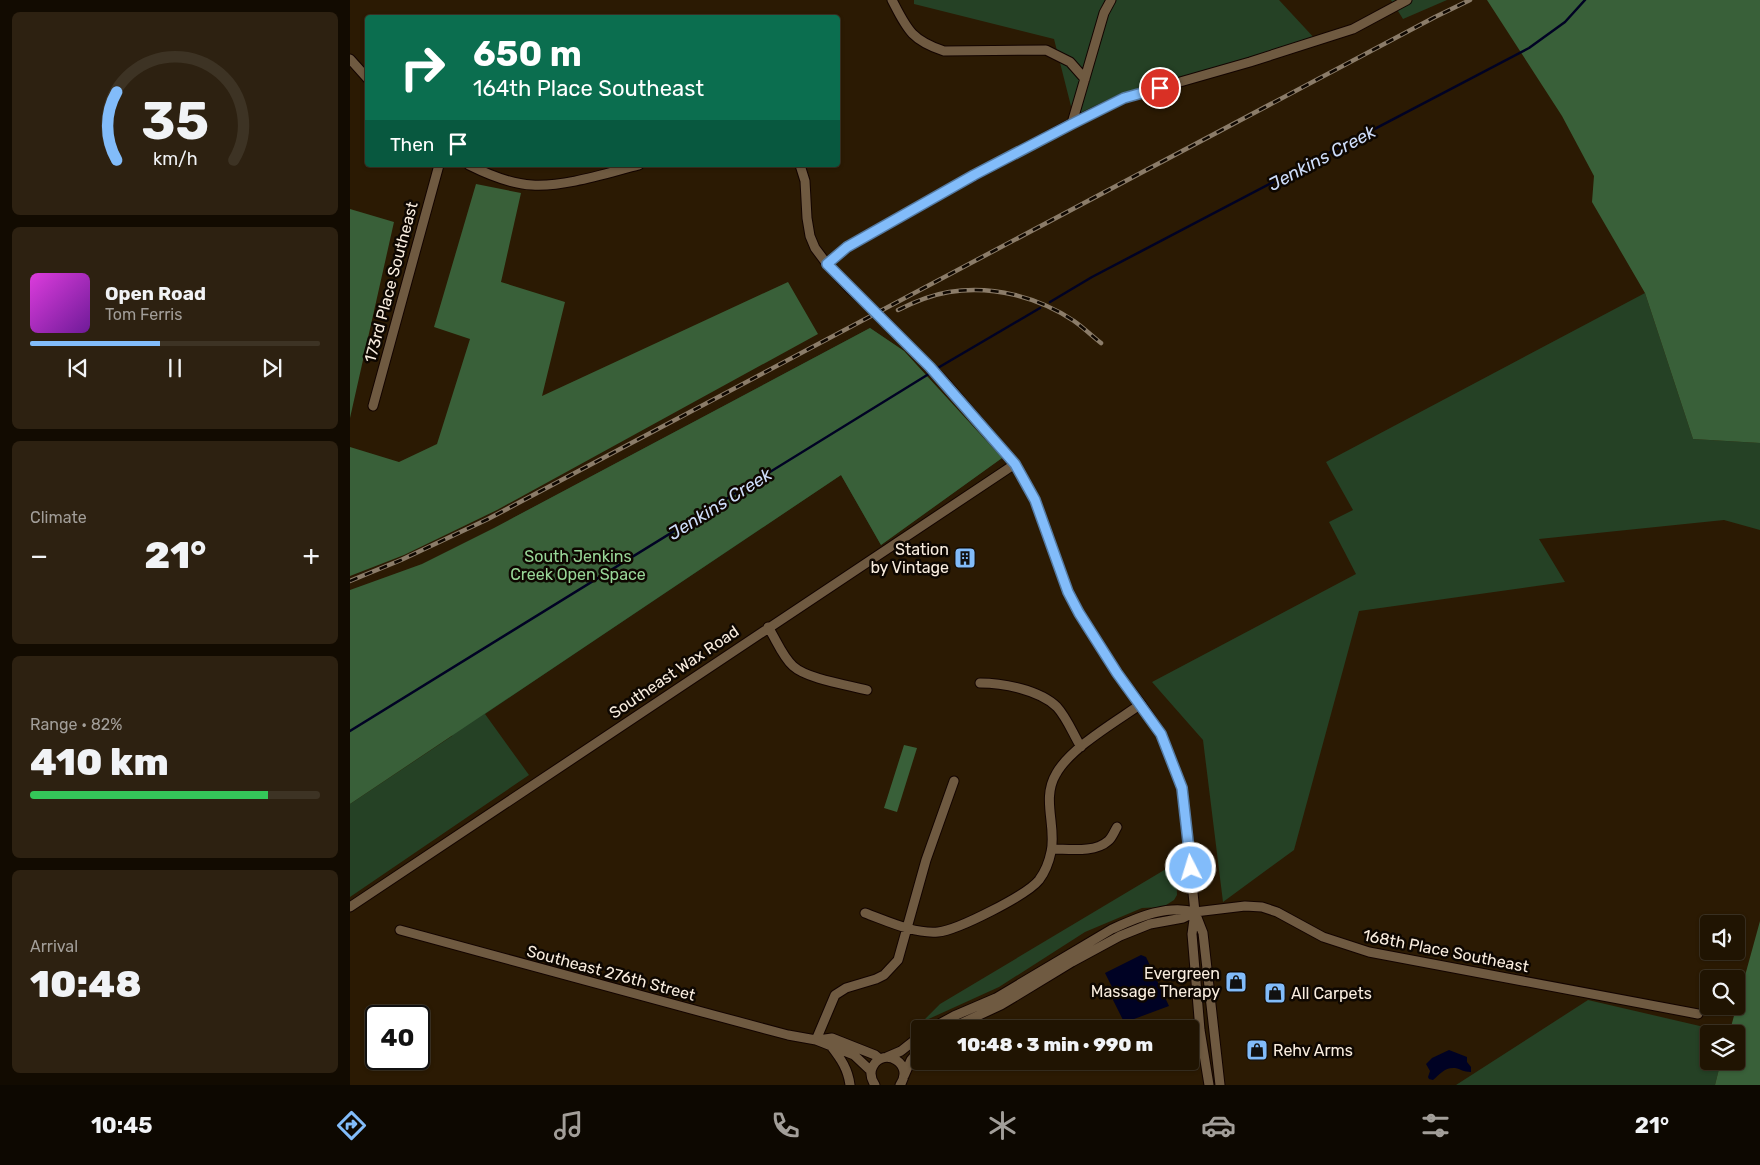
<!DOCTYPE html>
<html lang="en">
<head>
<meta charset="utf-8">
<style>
  :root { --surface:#201402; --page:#2d2111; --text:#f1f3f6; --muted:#a29e99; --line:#3d3324; --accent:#82bcfa }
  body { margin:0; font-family:Rubik,sans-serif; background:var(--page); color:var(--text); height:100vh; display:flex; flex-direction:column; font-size:19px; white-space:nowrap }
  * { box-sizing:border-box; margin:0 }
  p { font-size:16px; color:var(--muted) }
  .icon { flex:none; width:28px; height:28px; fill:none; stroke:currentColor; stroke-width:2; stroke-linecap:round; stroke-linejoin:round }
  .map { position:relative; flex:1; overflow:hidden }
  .details { display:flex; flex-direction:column; gap:12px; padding:12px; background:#120b01; width:350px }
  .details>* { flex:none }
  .guide { position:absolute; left:15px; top:15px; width:475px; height:152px; border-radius:5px; box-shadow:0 1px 4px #0004,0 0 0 1px var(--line); background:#0b6e4f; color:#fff; overflow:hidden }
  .controls { position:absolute; left:1350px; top:915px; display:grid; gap:10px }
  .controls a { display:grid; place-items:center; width:45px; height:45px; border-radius:5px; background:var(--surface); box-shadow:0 1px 4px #0004,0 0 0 1px var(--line); font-size:25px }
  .speed { position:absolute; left:15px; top:1005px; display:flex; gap:10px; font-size:25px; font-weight:700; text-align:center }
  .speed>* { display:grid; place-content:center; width:65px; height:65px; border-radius:50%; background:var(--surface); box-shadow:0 1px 4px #0004,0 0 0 1px var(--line); line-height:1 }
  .speed .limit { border:2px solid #111; border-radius:8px; background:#fff; color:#111 }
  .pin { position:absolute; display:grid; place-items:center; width:42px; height:42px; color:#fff; margin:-21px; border:2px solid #fff; border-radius:50%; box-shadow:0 1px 5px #0007 }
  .me { position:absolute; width:55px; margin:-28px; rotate:355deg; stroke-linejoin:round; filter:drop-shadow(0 0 4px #0008) }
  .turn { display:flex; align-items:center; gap:18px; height:105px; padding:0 25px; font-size:22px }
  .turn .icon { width:65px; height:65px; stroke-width:2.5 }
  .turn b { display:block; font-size:35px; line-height:42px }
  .then { display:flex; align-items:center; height:48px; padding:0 25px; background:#0003; gap:10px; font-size:19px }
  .big { font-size:38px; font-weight:800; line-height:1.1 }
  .details .card { flex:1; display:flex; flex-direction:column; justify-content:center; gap:8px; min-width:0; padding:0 18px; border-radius:8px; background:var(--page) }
  .details .dial { align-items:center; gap:0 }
  .dial svg { height:130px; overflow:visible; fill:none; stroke:var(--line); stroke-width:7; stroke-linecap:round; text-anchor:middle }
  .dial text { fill:var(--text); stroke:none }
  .song { display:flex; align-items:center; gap:15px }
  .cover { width:60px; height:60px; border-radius:8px; background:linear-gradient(135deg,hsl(300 70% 55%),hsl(280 70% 35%)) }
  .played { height:5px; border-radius:2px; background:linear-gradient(90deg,var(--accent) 45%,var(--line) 45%) }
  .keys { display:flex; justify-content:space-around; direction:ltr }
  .heat { display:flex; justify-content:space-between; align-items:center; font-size:28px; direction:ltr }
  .charge { height:8px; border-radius:4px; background:linear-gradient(90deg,#34c759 82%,var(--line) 0) }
  .trip { position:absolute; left:561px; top:1020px; width:288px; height:50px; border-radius:5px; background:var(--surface); box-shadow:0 1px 4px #0004,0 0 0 1px var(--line); font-weight:800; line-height:50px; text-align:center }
  .tab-bar { display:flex; height:80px; justify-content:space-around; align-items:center; background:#0d0801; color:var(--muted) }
  .tab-bar .icon { width:35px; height:35px }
  .tab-bar .active { color:var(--accent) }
  .tab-bar b { font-size:22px; color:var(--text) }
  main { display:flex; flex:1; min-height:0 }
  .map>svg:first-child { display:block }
  .green { fill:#254125 }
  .forest { fill:#396039 }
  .water { fill:#000224 }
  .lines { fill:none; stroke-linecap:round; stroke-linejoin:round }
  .stream { stroke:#000224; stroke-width:2.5 }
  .minor-casing { stroke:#130400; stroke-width:11 }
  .minor { stroke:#6f5a41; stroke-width:9 }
  .rail-casing { stroke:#8b7c69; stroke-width:4.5 }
  .rail { stroke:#0e0701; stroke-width:2.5; stroke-dasharray:8; stroke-linecap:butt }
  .route-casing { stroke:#547aa2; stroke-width:12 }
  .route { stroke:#82bcfa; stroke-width:9 }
  .labels { text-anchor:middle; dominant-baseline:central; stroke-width:5; stroke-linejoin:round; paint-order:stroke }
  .street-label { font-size:16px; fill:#f9eddf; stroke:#0e0701 }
  .poi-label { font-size:16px; fill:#f9eddf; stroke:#0e0701; text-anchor:end }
  .park-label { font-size:16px; fill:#98d697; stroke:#0e0701 }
  .water-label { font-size:18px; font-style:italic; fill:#ceddfa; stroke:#0e0701 }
</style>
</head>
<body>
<main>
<section class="details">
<div class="card dial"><svg viewBox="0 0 100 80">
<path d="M14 69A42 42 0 1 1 86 69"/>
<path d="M14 69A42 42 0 0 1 14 27" stroke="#82bcfa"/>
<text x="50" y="56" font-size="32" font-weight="700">35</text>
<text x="50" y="72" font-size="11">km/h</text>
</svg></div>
<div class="card">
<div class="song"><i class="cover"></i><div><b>Open Road</b><p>Tom Ferris</p></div></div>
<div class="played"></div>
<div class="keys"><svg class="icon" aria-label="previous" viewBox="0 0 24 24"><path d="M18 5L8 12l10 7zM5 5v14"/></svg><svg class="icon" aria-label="pause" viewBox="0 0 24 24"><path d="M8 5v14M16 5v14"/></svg><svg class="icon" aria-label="next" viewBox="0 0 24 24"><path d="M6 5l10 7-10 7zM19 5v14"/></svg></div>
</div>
<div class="card"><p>Climate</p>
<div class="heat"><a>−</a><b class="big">21°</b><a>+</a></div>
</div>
<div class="card"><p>Range · 82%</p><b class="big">410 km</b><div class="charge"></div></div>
<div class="card"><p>Arrival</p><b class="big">10:48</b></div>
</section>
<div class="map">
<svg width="1410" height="1085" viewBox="0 0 1410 1085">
  <rect width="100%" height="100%" fill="#2b1a03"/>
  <path class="green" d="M 564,0 L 929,0 L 967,41 L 724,118 L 704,39 L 564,4 Z
    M 1041,0 L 1097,0 L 1053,19 Z
    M 1295,293 L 1343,439 L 1410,443 L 1410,530 L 1374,520 L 1189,539 L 1215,582 L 1009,611 L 944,850 L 873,902 L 853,740 L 802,682 L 1006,574 L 979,522 L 1003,510 L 976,462 Z
    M 520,328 L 554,351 L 652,458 L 531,545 L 491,475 L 135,714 L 179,775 L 0,897 L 0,804 L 102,736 L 163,518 Z
    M 826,863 L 827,895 L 824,900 L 813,907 L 792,908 L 735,932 L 649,987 L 572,1022 L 590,1004 Z
    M 1238,1000 L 1380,1033 L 1359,1034 L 1359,1061 L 1371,1061 L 1365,1085 L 1106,1085 Z"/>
  <path class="forest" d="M 1137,0 L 1410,0 L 1410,443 L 1343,439 L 1295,293 L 1242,202 L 1244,176 L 1212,116 Z
    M 126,184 L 171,193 L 151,282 L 215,302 L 192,396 L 438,282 L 468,334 L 147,510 L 54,555 L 0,576 L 0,447 L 49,462 L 87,444 L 120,339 L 84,327 Z
    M 0,209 L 44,222 L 0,418 Z
    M 520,328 L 554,351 L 652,458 L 531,545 L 491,475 L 0,804 L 0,590 L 72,564 L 144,528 Z
    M 554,745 L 567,748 L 547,812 L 534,808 Z
    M 1410,921 L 1410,1085 L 1365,1085 L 1371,1061 L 1386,1061 L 1386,1034 L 1379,1034 Z"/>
  <path class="water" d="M 791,955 L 796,957 L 819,1006 L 776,1022 L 773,1020 L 763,1000 L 764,991 L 755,973 Z
    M 1099,1050 L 1117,1057 L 1117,1062 L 1121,1067 L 1121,1072 C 1113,1072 1111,1069 1105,1068 C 1095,1067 1090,1074 1083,1080 L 1079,1079 L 1078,1077 L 1080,1071 L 1076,1064 L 1082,1058 Z"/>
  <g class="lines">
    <path class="stream" d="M 700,302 L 742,277 L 1179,48 L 1215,22 L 1235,0
      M 586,369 L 690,308
      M 0,731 L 582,372"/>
    <g class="minor-casing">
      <path id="minor" d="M 542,0 C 557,29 561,40 594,51 L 696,50 L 720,62 L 735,79
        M 0,59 L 18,79
        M 722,123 L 754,13 L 761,0
        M 119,165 C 139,175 160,184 182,185 C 215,187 257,173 289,165
        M 450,165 L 455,181 L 457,218 L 460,236 L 465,248 L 477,264 L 500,289 L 527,313 L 594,381 L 665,464 L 685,500 L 718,592 L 729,613 L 767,673 L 791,704 L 811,734 L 832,788 L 845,912 L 842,934 L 850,1030 L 859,1085
        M 477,264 L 497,247 L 625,175 L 722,123 L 774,98 L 900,62 L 1003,29 L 1057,0
        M 23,406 L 89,165
        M 418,627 C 426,639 432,656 443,666 C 457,679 498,685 517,690
        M 630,683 C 653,683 690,690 707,707 C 717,718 723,734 731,747
        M 702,849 C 719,849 745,853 758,841 C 762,838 764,832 767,827
        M 0,907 L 665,464
        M 515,913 C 537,921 564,934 588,932 C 608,930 677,895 689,880 C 695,872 699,862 701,852 C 707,827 691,799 706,774 C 720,748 767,721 791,704
        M 846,915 L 853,933 L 870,1085
        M 50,930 L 367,1016 L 438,1035 L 466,1040 L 504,1055 L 521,1071
        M 580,1029 L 604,1016 L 646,998 L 762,929 C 787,918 817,904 845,912
        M 599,1029 L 651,1005 L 722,962 L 770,936 L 800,924 L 833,918 L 845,912 L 895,906 L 912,907 L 927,912 L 973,937 L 1019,952 L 1348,1014
        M 466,1040 L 485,995 L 496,988 L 526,979 L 534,975 L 548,960 L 576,860 L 604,781
        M 468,1040 L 482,1038 L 525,1055 L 530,1059
        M 481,1046 C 491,1059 498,1069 500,1085
        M 537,1057 L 551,1051 L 570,1036
        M 554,1076 L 561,1060 L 570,1049
        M 525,1085 C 521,1079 519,1073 523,1066 C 534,1046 565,1064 550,1085"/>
    </g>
    <use href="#minor" class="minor"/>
    <g class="rail-casing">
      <path id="rail" d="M 548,310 C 564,302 581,295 599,292 C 643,285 688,297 724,321 C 734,328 742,336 751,343
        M 0,581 L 51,560 L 138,519 L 1085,17 L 1120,0"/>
    </g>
    <use href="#rail" class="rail"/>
  </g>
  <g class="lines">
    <g class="route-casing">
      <path id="route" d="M 810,88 L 774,98 L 722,124 L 624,175 L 497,247 L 477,264 L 580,367 L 665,464 L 685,500 L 718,592 L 729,613 L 767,673 L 811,734 L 832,788 L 841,868"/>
    </g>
    <use href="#route" class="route"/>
  </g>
  <defs>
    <g id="building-square" transform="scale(1.125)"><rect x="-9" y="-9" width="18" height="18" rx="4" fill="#82bcfa" stroke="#0e0701"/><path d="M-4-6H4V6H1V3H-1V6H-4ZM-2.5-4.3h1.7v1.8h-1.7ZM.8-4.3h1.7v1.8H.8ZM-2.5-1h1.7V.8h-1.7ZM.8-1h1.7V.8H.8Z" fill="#111"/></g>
    <g id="shop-square" transform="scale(1.125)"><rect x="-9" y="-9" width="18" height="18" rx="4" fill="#82bcfa" stroke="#0e0701"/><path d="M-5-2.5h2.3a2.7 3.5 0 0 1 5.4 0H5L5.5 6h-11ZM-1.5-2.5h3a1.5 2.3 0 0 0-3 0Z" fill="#111"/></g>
  </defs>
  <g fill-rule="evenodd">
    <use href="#building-square" x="615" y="558"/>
    <use href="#shop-square" x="886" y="982"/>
    <use href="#shop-square" x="925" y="993"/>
    <use href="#shop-square" x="907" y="1050"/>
  </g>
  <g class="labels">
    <g class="street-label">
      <text transform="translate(41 282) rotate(-75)">173rd Place Southeast</text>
      <text transform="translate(324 672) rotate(-34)">Southeast Wax Road</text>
      <text transform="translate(1096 951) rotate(11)">168th Place Southeast</text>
      <text transform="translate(261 973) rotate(15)">Southeast 276th Street</text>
    </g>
    <g class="poi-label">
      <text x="599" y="549">Station<tspan x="599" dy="18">by Vintage</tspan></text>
      <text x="870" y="973">Evergreen<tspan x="870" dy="18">Massage Therapy</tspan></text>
      <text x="941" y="993" text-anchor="start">All Carpets</text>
      <text x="923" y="1050" text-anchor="start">Rehv Arms</text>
    </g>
    <g class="park-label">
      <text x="228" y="556">South Jenkins<tspan x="228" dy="18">Creek Open Space</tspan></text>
    </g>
    <g class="water-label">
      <text transform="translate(972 158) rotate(-28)">Jenkins Creek</text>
      <text transform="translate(370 504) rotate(-32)">Jenkins Creek</text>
    </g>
  </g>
</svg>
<div class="controls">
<a><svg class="icon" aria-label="sound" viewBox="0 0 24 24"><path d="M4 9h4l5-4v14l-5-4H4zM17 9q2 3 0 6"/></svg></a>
<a><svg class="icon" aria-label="search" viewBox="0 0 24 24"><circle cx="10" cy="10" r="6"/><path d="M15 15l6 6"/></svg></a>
<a><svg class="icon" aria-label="layers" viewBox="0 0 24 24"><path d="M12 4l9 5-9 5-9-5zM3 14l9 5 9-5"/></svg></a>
</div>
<div class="speed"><div class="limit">40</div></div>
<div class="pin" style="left:810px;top:88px;background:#d93025"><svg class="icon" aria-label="arrive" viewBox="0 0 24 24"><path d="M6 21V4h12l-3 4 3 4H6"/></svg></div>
<svg class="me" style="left:841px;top:868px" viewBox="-20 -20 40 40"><circle r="17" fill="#82bcfa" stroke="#fff" stroke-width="3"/><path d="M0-11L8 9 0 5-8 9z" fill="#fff"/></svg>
<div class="trip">10:48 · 3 min · 990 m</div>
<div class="guide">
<div class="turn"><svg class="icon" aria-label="right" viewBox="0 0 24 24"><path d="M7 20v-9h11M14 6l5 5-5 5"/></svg><div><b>650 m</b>164th Place Southeast</div></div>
<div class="then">Then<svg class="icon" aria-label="arrive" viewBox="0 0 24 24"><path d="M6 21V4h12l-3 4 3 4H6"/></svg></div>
</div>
</div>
</main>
<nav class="tab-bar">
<b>10:45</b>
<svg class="icon active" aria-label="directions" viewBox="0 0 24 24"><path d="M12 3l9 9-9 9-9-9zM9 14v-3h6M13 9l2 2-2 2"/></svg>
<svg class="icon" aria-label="music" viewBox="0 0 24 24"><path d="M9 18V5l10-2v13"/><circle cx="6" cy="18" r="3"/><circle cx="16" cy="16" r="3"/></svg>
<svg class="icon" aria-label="phone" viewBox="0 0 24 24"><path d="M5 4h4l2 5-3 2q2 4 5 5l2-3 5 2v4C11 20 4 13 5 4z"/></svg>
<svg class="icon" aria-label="climate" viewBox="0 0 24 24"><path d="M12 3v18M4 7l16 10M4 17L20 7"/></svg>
<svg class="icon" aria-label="car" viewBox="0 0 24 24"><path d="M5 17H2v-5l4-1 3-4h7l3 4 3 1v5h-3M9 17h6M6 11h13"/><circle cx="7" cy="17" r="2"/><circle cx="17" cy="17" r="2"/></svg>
<svg class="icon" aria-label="filters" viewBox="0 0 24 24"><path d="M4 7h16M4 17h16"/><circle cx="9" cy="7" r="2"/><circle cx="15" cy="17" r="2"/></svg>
<b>21°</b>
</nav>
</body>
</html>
